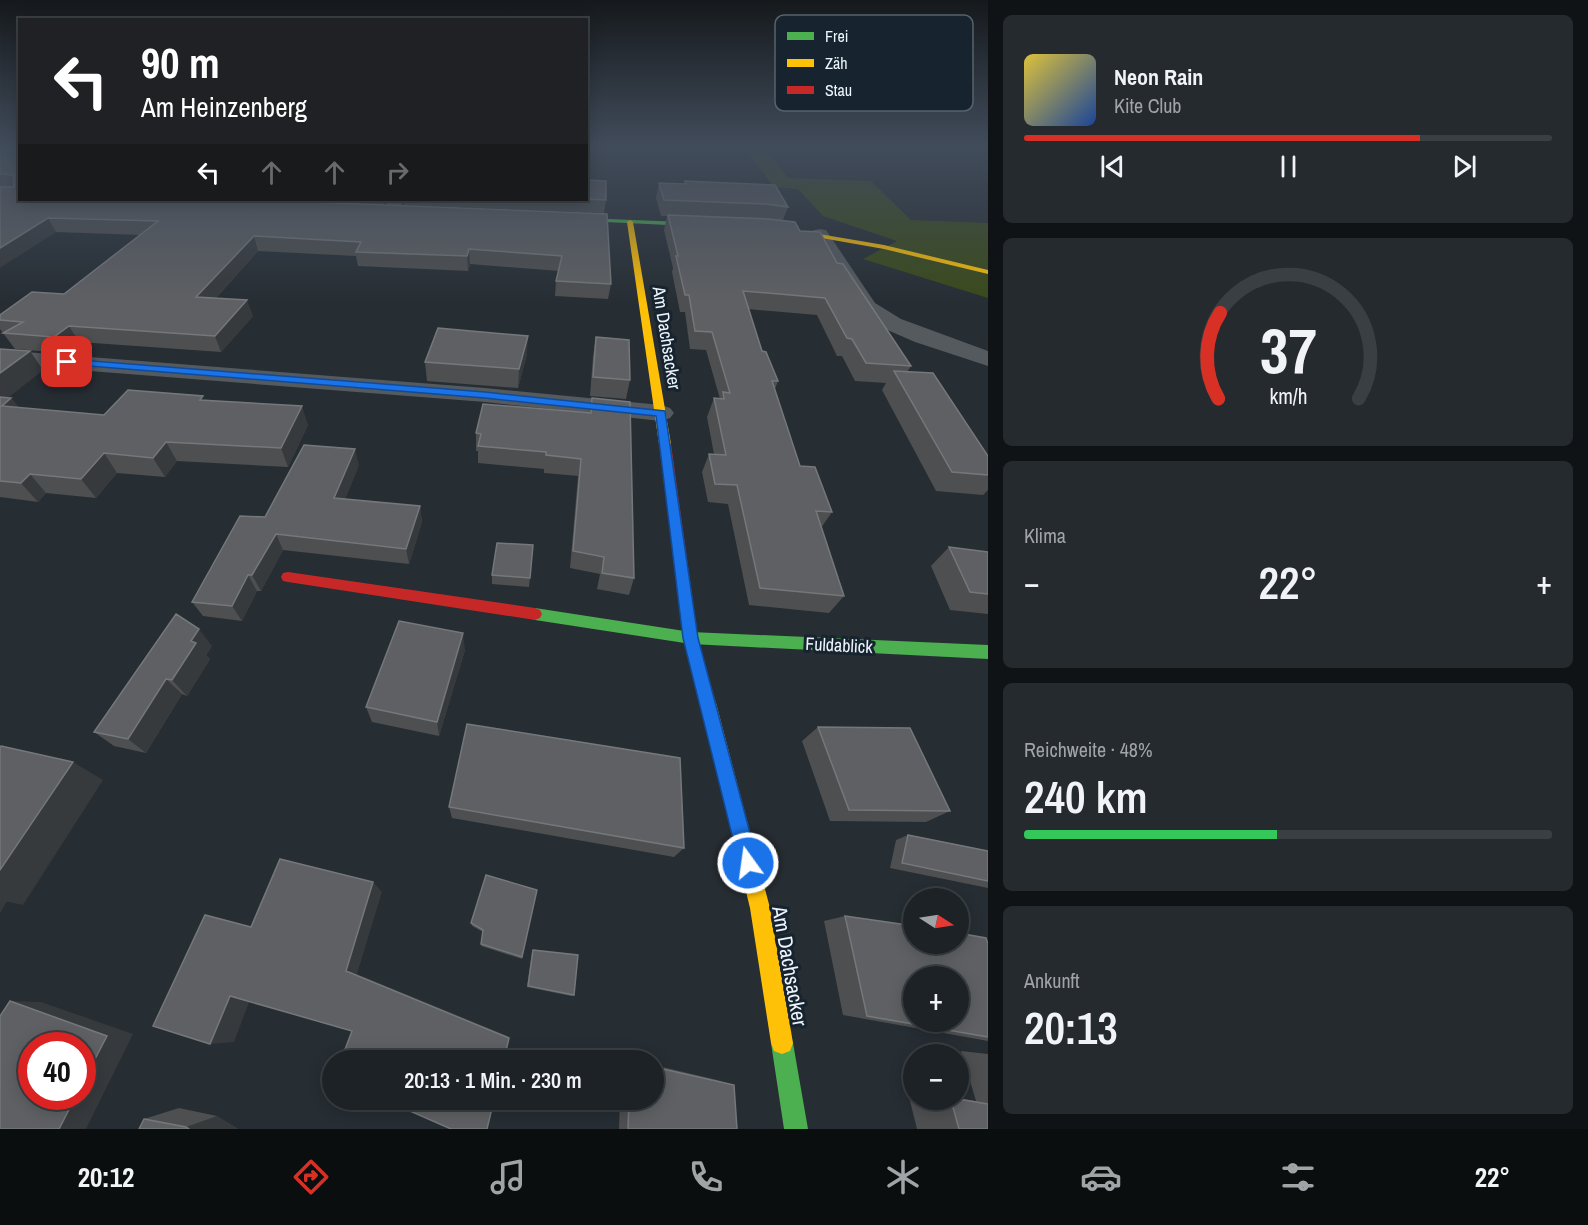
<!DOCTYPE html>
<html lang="de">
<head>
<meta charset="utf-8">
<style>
  :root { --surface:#1c2226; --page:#252a2e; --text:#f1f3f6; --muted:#a0a4a7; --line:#3a3f43; --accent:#d93025 }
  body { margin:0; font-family:"Archivo Narrow",sans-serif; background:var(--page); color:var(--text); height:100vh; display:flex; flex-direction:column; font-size:22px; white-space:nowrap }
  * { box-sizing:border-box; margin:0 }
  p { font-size:20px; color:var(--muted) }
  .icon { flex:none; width:33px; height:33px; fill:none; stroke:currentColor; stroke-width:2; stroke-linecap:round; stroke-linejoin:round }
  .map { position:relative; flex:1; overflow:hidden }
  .panel { display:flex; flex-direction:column; gap:15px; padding:15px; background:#0f1315; width:600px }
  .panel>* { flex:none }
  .hud { position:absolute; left:18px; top:18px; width:570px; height:183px; border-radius:0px; box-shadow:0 3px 15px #0003,0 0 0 2px var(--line); background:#202124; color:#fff; overflow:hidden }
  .needle { width:39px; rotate:102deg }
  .fabs { position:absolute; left:903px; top:888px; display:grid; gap:12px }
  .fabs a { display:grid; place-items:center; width:66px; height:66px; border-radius:50%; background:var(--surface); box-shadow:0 3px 15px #0003,0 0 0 2px var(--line); font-size:30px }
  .speed { position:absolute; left:18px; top:1032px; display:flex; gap:12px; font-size:30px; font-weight:700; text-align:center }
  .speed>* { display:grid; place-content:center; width:78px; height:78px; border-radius:50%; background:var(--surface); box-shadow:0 3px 15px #0003,0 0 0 2px var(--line); line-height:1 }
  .speed .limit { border:9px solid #d22; background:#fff; color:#111 }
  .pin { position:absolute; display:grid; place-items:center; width:51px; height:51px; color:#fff; margin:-26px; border-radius:12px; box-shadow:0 3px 9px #0006 }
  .me { position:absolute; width:66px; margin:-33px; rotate:346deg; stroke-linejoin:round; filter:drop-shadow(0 0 4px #0008) }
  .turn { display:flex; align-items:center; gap:21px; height:126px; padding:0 24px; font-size:27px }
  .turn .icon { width:78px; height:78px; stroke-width:2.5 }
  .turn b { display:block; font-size:42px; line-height:51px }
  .lanes { display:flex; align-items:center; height:57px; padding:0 24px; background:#0003; justify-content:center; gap:30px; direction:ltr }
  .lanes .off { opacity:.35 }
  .big { font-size:45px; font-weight:600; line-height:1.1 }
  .panel .card { flex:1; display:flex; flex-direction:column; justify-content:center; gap:9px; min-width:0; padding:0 21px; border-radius:9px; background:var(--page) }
  .panel .dial { align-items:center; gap:0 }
  .dial svg { height:156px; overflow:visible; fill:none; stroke:var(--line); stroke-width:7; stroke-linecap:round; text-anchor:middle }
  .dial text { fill:var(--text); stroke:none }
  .song { display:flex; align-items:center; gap:18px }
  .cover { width:72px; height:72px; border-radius:9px; background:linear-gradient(135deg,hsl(50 70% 55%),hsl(220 70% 35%)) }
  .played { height:6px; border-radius:3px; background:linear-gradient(90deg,var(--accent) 75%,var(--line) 75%) }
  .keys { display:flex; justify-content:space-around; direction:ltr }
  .heat { display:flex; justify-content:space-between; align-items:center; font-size:33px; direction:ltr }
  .charge { height:9px; border-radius:4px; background:linear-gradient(90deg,#34c759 48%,var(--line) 0) }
  .trip { position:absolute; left:322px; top:1050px; width:342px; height:60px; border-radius:30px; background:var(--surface); box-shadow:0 3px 15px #0003,0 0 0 2px var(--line); font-weight:600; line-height:60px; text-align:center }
  .tab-bar { display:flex; height:96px; justify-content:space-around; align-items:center; background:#0b0e0f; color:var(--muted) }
  .tab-bar .icon { width:42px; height:42px }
  .tab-bar .selected { color:var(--accent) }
  .tab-bar b { font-size:27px; color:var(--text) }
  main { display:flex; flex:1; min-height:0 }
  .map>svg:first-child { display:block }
  .green { fill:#3a4a1a }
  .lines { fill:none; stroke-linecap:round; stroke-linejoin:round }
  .street { fill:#555a5f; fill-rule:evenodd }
  .fast { fill:#4caf50; fill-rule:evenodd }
  .slow { fill:#ffc107; fill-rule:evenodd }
  .jam { fill:#c62828; fill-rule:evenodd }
  .wall { fill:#4e4f50 }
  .shaded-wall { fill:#373a3d }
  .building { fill:#5f6063; stroke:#75787b; stroke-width:1.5; fill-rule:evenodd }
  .route { fill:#1a73e8; stroke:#114b97; stroke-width:1.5 }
  .labels { text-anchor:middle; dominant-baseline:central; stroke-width:6; stroke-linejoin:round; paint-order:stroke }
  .street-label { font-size:18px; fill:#ecf5fd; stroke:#17242f }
  .near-street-label { font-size:21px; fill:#ecf5fd; stroke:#17242f }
  .key { fill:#17242f; stroke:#57636d; stroke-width:1.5 }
  .key-label { font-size:16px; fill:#ecf5fd }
</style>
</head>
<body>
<main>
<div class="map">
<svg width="988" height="1129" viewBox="0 0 988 1129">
  <rect width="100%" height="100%" fill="#262d33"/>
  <path class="green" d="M 743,146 L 762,146 L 788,178 L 871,181 L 911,220 L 988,223 L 988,298 L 863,259 L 897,241 L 823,216 L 798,189 L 774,187 Z"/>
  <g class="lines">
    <path class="street" d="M 388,200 L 404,200 L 397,215 L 391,217 L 383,212 Z
      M 820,229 L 826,230 L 875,303 L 901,319 L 988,351 L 988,366 L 915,342 L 885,329 L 861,311 L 811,234 L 814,230 Z
      M 0,350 L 485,388 L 661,405 L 670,408 L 674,413 L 670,418 L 661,421 L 485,402 L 0,364 Z"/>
    <path class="fast" d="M 608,219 L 709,223 L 712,225 L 709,227 L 606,222 Z
      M 535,608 L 691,632 L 988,645 L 988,659 L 691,644 L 535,620 L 530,618 L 528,614 L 530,610 Z
      M 782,1032 L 790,1035 L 793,1043 L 808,1129 L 784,1129 L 771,1043 L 774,1035 Z"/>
    <path class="slow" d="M 630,220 L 633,222 L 671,444 L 665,448 L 659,444 L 627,222 Z
      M 778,227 L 884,245 L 988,270 L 988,274 L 884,249 L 776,230 Z
      M 708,695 L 714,698 L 716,703 L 770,908 L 793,1043 L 790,1051 L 782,1054 L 774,1051 L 771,1043 L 750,908 L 700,703 L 702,698 Z"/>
    <path class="jam" d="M 665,440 L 671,444 L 698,638 L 716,703 L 714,708 L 708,711 L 702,708 L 700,703 L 684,638 L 659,444 Z
      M 288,572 L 535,608 L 540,610 L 542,614 L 540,618 L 535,620 L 288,582 L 283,581 L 281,577 L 283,573 Z"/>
  </g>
  <path class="wall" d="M 0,146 L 20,146 L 20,200 L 607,214 L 611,284 L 608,299 L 555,296 L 556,281 L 559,271 L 470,264 L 468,271 L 358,266 L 356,256 L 258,251 L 216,298 L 253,316 L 221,352 L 79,342 L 64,353 L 15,349 L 0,329 L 0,315 L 64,294 L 141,235 L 56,232 L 0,186 Z
    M 586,180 L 606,200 L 604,213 L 404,205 L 403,200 L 586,200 Z
    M 685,181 L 788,207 L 783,220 L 800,231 L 837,263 L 911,366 L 907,372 L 988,456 L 988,490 L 983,495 L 936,491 L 882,390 L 886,383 L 855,381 L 842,356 L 837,356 L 817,315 L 748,309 L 762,351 L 778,381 L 775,389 L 800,466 L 832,512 L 821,528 L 844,596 L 829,613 L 749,605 L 728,504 L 708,502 L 702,472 L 709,454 L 714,454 L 707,417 L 714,398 L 720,399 L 706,350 L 690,349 L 685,312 L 680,312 L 672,272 L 673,268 L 664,230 L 667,216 L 661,216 L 656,198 L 659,183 L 684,184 Z
    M 268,200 L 387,200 L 384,204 Z
    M 596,337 L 630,380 L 626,399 L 590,396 L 593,356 Z
    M 0,349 L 43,370 L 7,398 L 11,398 L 19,408 L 104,415 L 205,400 L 308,425 L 288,467 L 177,461 L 165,477 L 117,473 L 96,498 L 46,493 L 38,502 L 0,497 Z
    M 527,354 L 518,388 L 427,381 L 425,362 Z
    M 592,398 L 634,578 L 629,595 L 597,589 L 600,574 L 570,568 L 578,476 L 544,473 L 544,469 L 478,463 L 478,451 L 476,451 L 476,433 L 589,413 Z
    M 359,465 L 345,499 L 420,506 L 422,522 L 409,564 L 283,550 L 261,591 L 257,591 L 242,621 L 203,616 L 192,602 L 265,517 Z
    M 533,545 L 529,587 L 492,584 L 492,575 Z
    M 949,547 L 988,552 L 988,614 L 950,610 L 931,566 Z
    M 212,646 L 206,655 L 210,659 L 187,696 L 182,694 L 146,753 L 114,746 L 94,732 Z
    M 465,650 L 439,736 L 372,722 L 366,707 Z
    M 818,727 L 950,811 L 926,822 L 830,821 L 802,741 Z
    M 449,807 L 684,848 L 674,857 L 452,818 Z
    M 908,835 L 988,851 L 988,888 L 890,868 L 896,840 Z
    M 486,875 L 522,957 L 522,959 L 481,946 L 483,932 L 472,926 L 471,923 Z
    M 845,916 L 988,944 L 988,1041 L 843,1015 L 824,921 Z
    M 533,950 L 574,995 L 571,996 L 527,987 L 532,952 Z
    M 961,1051 L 988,1054 L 988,1129 L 917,1129 L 907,1089 L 914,1090 L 914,1100 L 958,1100 L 958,1098 L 976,1101 Z
    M 621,1058 L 633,1060 L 621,1060 Z
    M 654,1065 L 717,1080 L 734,1085 L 737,1129 L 619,1129 L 620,1100 L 654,1100 Z
    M 179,1108 L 217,1116 L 238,1129 L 139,1129 L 144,1119 Z"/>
  <path class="shaded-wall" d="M 48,218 L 56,232 L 0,268 L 0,248 Z
    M 254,236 L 258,251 L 203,312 L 196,297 Z
    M 469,249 L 470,264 L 468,271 L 467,256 Z
    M 247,300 L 253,316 L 221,352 L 215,336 Z
    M 69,326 L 79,342 L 64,353 L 54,337 Z
    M 528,336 L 527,354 L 518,388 L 519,369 Z
    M 30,351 L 43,370 L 0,404 L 0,373 Z
    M 11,398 L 26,417 L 2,406 Z
    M 302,406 L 308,425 L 288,467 L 281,448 Z
    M 166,442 L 177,461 L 165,477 L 153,458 Z
    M 355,449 L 359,465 L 339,514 L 334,498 Z
    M 104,453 L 117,473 L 96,498 L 81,479 Z
    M 30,474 L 46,493 L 38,502 L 21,483 Z
    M 420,506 L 422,522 L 409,564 L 406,549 Z
    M 276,534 L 283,550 L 261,591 L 252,575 Z
    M 248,575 L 257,591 L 242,621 L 232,606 Z
    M 199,629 L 212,646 L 206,655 L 210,659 L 187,696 L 172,680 L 191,641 Z
    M 463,633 L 465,650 L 439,736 L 437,722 Z
    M 166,679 L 182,694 L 146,753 L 128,739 Z
    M 73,762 L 103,780 L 23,905 L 0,900 L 0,870 Z
    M 373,882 L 382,892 L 357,974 L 508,1036 L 509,1038 L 346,971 Z
    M 0,900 L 7,901 L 0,913 Z
    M 230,996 L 251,997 L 234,1042 L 210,1044 Z
    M 10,1001 L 41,1002 L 133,1034 L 86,1129 L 59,1129 L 76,1096 L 82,1096 L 82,1084 Z
    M 217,1116 L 238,1129 L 189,1129 L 186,1127 Z"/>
  <path class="building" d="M 0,146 L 20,146 L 20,200 L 261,200 L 607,214 L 611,284 L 556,281 L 562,256 L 469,249 L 467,256 L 356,252 L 361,242 L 254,236 L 196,297 L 247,300 L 215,336 L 69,326 L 54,337 L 3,333 L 23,322 L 0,320 L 0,315 L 32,292 L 64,294 L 158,221 L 48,218 L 0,248 L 0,187 L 14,187 L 14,175 L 0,174 Z
    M 586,180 L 606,181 L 606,200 L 586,199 Z
    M 685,181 L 775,185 L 788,207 L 766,204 L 664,200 L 659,183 L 686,184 Z
    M 668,215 L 768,219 L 795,222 L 800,231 L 820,232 L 837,263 L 843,264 L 911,366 L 866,363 L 852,339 L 847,338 L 825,298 L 743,291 L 762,351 L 766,352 L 778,381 L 772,381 L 800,466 L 815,467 L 832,512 L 816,511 L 844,596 L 760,588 L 737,485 L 715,484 L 709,454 L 726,455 L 714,398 L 724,399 L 723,392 L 730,393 L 712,332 L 695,331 L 689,295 L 685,295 L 676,256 L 678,256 Z
    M 438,328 L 528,336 L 519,369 L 425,362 Z
    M 596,337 L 629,340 L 630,380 L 593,377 Z
    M 0,349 L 30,351 L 0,373 Z
    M 894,371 L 933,373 L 988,456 L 988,475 L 952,472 Z
    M 128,390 L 203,396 L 200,400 L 302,406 L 281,448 L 166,442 L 153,458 L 104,453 L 81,479 L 30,474 L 21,483 L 0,481 L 0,397 L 11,398 L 2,406 L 104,415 Z
    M 592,398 L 630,402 L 634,578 L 602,573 L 604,557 L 573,551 L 581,459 L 546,455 L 546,452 L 478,446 L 481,434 L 476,433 L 483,404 L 591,413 Z
    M 304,445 L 355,449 L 334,498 L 420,506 L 406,549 L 276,534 L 252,575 L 248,575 L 232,606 L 192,602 L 240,516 L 265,517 Z
    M 497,543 L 533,545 L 530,578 L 492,575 Z
    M 949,547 L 988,552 L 988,594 L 970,592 Z
    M 176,614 L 199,629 L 191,641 L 196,643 L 172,680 L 166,679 L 128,739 L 94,732 Z
    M 399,621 L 463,633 L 437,722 L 366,707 Z
    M 467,724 L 680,758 L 684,848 L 449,807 Z
    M 818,727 L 910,728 L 950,811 L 849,810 Z
    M 1,746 L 73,762 L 0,870 L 0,747 Z
    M 908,835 L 988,851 L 988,881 L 902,863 Z
    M 280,859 L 373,882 L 346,971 L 509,1038 L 504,1060 L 341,1060 L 352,1031 L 230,996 L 210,1044 L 153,1026 L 205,915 L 251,927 Z
    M 486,875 L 537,890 L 522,957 L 481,944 L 483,930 L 471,923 Z
    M 845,916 L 914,926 L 914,944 L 958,944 L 958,933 L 986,938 L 988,944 L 988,1037 L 867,1016 ZM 914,976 L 958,976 L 958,1022 L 914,1022 Z
    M 533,950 L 578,955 L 574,995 L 528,986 Z
    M 10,1001 L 107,1036 L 82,1084 L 82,1046 L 32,1046 L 32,1096 L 76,1096 L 59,1129 L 0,1129 L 0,1016 Z
    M 654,1067 L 734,1085 L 737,1129 L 628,1129 L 629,1100 L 654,1100 Z
    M 958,1099 L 988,1104 L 988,1129 L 959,1129 L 951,1100 L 958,1100 Z
    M 385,1100 L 494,1100 L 487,1129 L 451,1129 Z
    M 144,1119 L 186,1127 L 189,1129 L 139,1129 Z"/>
  <linearGradient id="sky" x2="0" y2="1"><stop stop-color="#15191c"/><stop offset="0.48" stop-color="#414c5b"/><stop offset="1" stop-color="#414c5b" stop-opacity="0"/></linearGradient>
  <rect width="988" height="304" fill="url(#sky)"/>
  <path class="route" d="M 67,359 L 485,392 L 665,411 L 698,638 L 758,863 L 755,870 L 748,873 L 741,870 L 739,863 L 683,638 L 656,416 L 485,398 L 64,364 L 63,362 Z"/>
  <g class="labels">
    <g class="street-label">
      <text transform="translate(667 338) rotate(81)">Am Dachsacker</text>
      <text transform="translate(839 645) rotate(3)">Fuldablick</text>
    </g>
    <g class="near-street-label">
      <text transform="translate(790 966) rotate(80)">Am Dachsacker</text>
    </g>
  </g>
  <rect x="775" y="15" width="198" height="96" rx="9" class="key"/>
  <rect x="787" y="32" width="27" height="8" fill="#4caf50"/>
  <rect x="787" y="59" width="27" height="8" fill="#ffc107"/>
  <rect x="787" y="86" width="27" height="8" fill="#c62828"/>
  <g class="key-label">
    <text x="825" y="42">Frei</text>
    <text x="825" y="69">Zäh</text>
    <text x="825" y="96">Stau</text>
  </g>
</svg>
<div class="fabs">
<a><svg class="needle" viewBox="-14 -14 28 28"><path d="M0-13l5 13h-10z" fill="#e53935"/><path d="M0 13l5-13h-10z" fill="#a0a4a7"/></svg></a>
<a>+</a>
<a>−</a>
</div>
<div class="speed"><div class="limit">40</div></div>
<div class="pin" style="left:67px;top:362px;background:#d93025"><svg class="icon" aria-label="arrive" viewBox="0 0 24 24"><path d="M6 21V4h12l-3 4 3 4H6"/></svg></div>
<svg class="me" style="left:748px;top:863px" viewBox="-20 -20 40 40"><circle r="17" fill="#1a73e8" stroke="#fff" stroke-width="3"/><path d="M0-11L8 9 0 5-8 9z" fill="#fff"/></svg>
<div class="trip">20:13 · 1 Min. · 230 m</div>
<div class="hud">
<div class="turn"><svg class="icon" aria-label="left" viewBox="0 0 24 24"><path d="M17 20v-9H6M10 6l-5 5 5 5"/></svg><div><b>90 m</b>Am Heinzenberg</div></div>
<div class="lanes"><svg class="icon" aria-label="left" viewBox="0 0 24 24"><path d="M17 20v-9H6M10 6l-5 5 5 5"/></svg><svg class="icon off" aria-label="ahead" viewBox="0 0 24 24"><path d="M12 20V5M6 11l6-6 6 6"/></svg><svg class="icon off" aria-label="ahead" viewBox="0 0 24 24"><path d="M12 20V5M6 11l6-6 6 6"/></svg><svg class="icon off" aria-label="right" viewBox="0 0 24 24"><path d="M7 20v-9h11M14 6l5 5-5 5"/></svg></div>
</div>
</div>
<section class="panel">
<div class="card">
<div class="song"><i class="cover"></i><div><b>Neon Rain</b><p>Kite Club</p></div></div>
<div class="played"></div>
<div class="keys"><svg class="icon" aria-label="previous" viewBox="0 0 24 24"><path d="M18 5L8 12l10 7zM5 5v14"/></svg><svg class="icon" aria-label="pause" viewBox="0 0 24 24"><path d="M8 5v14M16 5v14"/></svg><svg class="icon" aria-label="next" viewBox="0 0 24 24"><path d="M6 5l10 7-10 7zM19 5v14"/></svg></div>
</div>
<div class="card dial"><svg viewBox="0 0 100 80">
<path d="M14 69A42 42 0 1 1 86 69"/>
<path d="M14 69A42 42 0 0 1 15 25" stroke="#d93025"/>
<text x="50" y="56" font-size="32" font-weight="700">37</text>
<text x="50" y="72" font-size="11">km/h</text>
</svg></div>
<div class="card"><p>Klima</p>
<div class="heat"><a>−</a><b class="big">22°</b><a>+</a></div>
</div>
<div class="card"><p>Reichweite · 48%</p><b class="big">240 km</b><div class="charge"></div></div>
<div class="card"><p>Ankunft</p><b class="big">20:13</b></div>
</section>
</main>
<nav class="tab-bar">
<b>20:12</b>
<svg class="icon selected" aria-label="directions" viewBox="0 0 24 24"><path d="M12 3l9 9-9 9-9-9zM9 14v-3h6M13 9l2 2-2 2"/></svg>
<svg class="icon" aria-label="music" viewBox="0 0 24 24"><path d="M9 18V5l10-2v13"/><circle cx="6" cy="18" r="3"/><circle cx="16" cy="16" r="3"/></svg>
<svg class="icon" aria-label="phone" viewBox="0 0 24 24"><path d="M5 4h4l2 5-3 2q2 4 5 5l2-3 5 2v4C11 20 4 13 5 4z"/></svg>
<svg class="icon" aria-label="climate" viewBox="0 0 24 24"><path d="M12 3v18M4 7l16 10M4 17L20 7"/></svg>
<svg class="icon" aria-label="car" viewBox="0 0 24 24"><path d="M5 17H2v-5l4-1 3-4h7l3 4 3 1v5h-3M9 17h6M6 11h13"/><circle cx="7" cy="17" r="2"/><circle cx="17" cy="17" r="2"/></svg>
<svg class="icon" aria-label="filters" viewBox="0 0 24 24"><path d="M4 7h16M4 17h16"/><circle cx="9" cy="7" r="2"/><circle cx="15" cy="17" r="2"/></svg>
<b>22°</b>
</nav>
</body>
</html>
